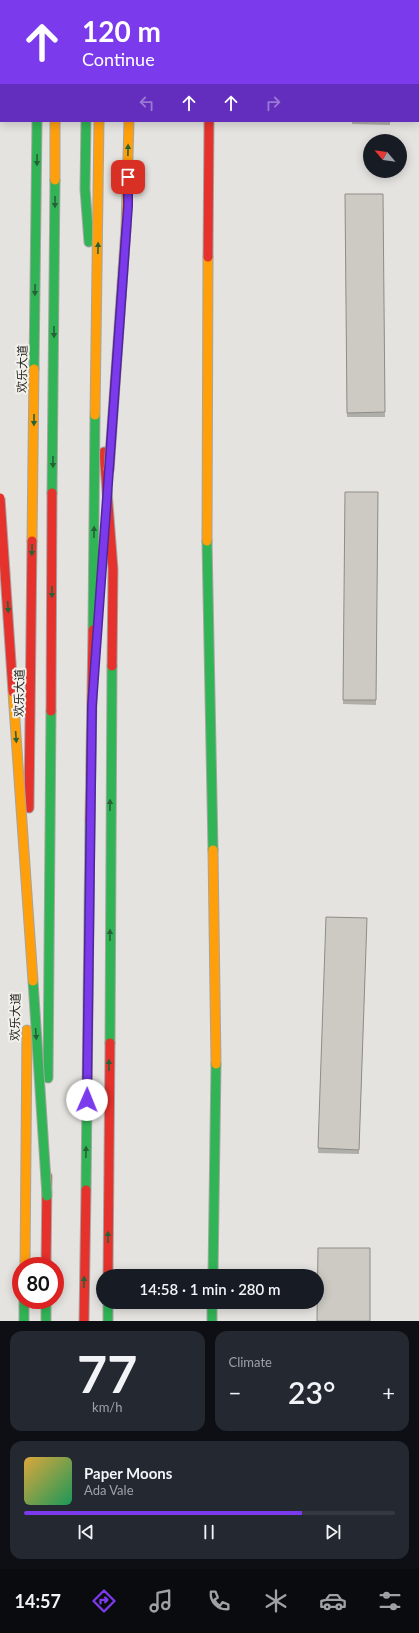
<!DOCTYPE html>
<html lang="en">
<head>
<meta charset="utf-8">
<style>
  :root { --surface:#171b24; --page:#242831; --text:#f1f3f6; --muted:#9ea1a6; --line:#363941; --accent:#7c3aed }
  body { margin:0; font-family:Lato,"Noto Sans SC",sans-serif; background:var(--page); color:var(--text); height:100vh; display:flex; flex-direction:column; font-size:15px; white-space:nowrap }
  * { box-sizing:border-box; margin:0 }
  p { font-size:13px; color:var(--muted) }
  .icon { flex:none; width:22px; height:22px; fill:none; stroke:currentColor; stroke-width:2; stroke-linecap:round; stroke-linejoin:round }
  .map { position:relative; height:1321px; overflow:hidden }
  .sheet { display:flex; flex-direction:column; gap:10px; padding:10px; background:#0d0f14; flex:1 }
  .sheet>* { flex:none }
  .banner { position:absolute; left:0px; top:0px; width:419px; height:122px; box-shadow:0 2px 10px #0003; background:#7c3aed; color:#fff; overflow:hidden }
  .needle { width:26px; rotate:299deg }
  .tools { position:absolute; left:363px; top:134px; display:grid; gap:8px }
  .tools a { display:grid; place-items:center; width:44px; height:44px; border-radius:50%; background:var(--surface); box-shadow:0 2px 10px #0003; font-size:20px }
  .speed { position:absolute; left:12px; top:1257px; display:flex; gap:8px; font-size:20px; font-weight:700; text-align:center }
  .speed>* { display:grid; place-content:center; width:52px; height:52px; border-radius:50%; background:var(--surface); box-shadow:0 2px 10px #0003; line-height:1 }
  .speed .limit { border:6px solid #d22; background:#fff; color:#111 }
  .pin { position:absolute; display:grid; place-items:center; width:34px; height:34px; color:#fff; margin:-17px; border-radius:8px; box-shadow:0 2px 6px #0006 }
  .me { position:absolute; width:44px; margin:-22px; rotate:1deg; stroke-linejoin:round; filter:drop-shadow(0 0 3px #0008) }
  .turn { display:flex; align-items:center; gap:14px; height:84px; padding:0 16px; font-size:18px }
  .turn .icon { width:52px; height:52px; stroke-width:2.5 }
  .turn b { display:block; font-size:28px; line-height:34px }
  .lanes { display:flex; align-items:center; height:38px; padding:0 16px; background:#0003; justify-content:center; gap:20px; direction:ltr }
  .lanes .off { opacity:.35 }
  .big { font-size:30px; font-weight:600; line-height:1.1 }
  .sheet .card { flex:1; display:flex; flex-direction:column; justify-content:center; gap:6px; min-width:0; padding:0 14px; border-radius:12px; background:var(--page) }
  .sheet .dial { align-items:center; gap:0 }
  .dial b { font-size:52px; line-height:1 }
  .song { display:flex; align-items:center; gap:12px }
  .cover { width:48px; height:48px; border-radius:6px; background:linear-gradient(135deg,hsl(40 70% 55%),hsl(150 70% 35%)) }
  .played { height:4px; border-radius:2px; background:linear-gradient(90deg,var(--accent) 75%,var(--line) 75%) }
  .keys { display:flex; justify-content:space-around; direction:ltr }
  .heat { display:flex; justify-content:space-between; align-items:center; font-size:22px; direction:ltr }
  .sheet .tiles { flex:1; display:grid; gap:10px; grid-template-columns:1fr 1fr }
  .card:last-child { grid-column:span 2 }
  .trip { position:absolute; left:96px; top:1269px; width:228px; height:40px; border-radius:20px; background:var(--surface); box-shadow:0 2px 10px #0003; font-weight:600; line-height:40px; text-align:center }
  .dock { display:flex; height:64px; justify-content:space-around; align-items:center; background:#090b0e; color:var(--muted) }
  .dock .icon { width:28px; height:28px }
  .dock .current { color:var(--accent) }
  .dock b { font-size:18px; color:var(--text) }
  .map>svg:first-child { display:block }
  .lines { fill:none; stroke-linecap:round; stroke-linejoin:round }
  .fast-casing { stroke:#a6a5a2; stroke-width:11 }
  .slow-casing { stroke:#a6a5a2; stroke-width:11 }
  .jam-casing { stroke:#a6a5a2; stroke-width:11 }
  .fast { stroke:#30b455; stroke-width:9 }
  .slow { stroke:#ff9f0a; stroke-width:9 }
  .jam { stroke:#e5322d; stroke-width:9 }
  .fast-bridge-casing { stroke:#a6a5a2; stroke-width:11; stroke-linecap:butt }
  .slow-bridge-casing { stroke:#a6a5a2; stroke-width:11; stroke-linecap:butt }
  .jam-bridge-casing { stroke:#a6a5a2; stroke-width:11; stroke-linecap:butt }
  .fast-bridge { stroke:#30b455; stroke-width:9 }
  .slow-bridge { stroke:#ff9f0a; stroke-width:9 }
  .jam-bridge { stroke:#e5322d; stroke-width:9 }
  .wall { fill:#afaea8 }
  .building { fill:#cccac3; stroke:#8f8d88 }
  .oneway { fill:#276236 }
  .route-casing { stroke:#51269a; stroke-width:10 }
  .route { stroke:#7c3aed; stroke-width:7 }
  .labels { text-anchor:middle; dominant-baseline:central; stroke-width:4; stroke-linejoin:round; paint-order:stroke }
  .street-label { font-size:12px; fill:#201f1d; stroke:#f3f1eb }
</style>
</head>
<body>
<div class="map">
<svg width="419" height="1321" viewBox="0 0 419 1321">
  <rect width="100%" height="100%" fill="#e4e3e0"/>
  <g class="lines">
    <g class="fast-casing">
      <path id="fast" d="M 86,121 L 85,189 L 89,242
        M 34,369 L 37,121
        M 52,493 L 55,180
        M 207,541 L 213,850
        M 110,1043 L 112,666
        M 48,1078 L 51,711
        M 213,1276 L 216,1064
        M 24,1300 L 24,1321
        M 46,1300 L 46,1321
        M 108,1302 L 108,1321
        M 212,1302 L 212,1321"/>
    </g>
    <g class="slow-casing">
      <path id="slow" d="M 131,0 L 131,1
        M 55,180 L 55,121
        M 32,541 L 34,369
        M 207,541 L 208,257
        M 213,850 L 216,1064
        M 25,1266 L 27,1030"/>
    </g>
    <g class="jam-casing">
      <path id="jam" d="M 38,0 L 38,1
        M 55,0 L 55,1
        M 87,0 L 87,1
        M 99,0 L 99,1
        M 209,0 L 209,1
        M 208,257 L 209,121
        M 104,452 L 113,569 L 112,666
        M 51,711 L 52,493
        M 29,808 L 32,541
        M 46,1266 L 47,1176
        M 108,1276 L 110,1043"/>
    </g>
    <use href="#fast" class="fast"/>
    <use href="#slow" class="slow"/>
    <use href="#jam" class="jam"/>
    <g class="fast-bridge-casing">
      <path id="fast-bridge" d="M 93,630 L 95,415
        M 33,981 L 47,1196
        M 86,1190 L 90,821"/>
    </g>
    <g class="slow-bridge-casing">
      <path id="slow-bridge" d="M 126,228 L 129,121
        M 95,415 L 99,121
        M 13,692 L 33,981"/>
    </g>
    <g class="jam-bridge-casing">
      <path id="jam-bridge" d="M 109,471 L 126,228
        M 0,498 L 13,692
        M 90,821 L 93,630
        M 84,1321 L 86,1190"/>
    </g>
    <use href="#fast-bridge" class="fast-bridge"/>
    <use href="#slow-bridge" class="slow-bridge"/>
    <use href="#jam-bridge" class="jam-bridge"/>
  </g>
  <path class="wall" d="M 352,121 L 390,121 L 390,125 L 352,124 Z
    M 345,194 L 383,194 L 385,417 L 347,417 Z
    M 345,492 L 378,492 L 376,705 L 343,704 Z
    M 326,917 L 367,918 L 359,1154 L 318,1153 Z"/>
  <path class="building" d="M 354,0 L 392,0 L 392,1 L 354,1 Z
    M 345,194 L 383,194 L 385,412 L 347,413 Z
    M 345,492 L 378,492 L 376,700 L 343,700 Z
    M 326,917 L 367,918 L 359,1150 L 318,1148 Z
    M 318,1248 L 370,1248 L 370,1321 L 317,1321 Z"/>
  <defs><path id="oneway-solid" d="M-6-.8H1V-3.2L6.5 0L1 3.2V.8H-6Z"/></defs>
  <g class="oneway">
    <use href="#oneway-solid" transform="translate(128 150) rotate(-89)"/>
    <use href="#oneway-solid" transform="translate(37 160) rotate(91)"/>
    <use href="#oneway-solid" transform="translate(55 202) rotate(90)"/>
    <use href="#oneway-solid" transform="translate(98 248) rotate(-89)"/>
    <use href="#oneway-solid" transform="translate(35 290) rotate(91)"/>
    <use href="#oneway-solid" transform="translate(54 332) rotate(90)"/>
    <use href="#oneway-solid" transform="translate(34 420) rotate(91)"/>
    <use href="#oneway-solid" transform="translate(53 462) rotate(90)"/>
    <use href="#oneway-solid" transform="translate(94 532) rotate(-89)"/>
    <use href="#oneway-solid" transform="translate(32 550) rotate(91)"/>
    <use href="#oneway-solid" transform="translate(52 592) rotate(90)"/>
    <use href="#oneway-solid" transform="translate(8 607) rotate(86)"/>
    <use href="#oneway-solid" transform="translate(16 737) rotate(86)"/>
    <use href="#oneway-solid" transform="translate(110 805) rotate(-89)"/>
    <use href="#oneway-solid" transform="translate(110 935) rotate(-90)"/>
    <use href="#oneway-solid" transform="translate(36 1034) rotate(86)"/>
    <use href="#oneway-solid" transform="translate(109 1065) rotate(-90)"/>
    <use href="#oneway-solid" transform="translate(86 1152) rotate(-89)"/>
    <use href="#oneway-solid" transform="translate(108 1237) rotate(-90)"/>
    <use href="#oneway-solid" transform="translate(84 1282) rotate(-89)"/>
  </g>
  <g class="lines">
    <g class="route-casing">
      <path id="route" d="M 87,1100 L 92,706 L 128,206 L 128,177"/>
    </g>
    <use href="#route" class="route"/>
  </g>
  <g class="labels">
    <g class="street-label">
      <text transform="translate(22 369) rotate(-89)">欢乐大道</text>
      <text transform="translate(19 693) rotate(-89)">欢乐大道</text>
      <text transform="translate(15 1017) rotate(-89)">欢乐大道</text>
    </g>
  </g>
</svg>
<div class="tools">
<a><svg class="needle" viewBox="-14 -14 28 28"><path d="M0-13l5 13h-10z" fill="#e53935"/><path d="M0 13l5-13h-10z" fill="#9ea1a6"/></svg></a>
</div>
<div class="speed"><div class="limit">80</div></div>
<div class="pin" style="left:128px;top:177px;background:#d93025"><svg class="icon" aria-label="arrive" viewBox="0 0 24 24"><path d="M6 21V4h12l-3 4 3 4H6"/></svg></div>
<svg class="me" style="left:87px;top:1100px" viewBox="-20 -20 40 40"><circle r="19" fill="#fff"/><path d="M0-13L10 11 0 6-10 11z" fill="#7c3aed"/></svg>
<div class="trip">14:58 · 1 min · 280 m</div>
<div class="banner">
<div class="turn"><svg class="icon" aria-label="ahead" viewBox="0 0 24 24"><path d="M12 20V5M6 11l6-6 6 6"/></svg><div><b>120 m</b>Continue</div></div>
<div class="lanes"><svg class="icon off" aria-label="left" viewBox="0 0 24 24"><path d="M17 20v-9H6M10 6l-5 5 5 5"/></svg><svg class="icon" aria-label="ahead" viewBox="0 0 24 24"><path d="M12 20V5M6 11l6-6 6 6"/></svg><svg class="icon" aria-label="ahead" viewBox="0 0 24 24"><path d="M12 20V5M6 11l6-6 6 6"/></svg><svg class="icon off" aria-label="right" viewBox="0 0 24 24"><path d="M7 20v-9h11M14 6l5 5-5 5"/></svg></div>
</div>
</div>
<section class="sheet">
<div class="tiles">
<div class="card dial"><b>77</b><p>km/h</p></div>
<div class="card"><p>Climate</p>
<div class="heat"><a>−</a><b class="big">23°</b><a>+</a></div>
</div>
<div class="card">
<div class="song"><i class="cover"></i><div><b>Paper Moons</b><p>Ada Vale</p></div></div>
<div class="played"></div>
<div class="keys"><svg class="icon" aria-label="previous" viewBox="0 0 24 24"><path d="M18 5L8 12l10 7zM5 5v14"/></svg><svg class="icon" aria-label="pause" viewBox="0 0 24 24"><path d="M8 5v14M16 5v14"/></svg><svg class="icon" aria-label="next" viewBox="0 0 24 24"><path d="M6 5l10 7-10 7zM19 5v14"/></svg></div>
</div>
</div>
</section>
<nav class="dock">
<b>14:57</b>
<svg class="icon current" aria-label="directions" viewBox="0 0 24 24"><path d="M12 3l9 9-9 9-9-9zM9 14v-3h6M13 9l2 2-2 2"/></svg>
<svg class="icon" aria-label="music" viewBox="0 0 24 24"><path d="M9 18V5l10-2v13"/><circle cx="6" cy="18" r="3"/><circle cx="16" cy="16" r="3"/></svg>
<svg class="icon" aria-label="phone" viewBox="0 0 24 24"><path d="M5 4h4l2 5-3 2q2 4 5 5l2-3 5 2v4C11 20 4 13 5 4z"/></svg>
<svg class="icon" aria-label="climate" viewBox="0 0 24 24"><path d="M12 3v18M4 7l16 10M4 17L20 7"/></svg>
<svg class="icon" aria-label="car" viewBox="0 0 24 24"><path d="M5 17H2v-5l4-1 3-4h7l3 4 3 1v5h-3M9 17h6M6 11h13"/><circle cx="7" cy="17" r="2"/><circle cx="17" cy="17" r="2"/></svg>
<svg class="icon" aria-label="filters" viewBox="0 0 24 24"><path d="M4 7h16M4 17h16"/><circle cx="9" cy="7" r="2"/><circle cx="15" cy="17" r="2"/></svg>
</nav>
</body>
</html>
